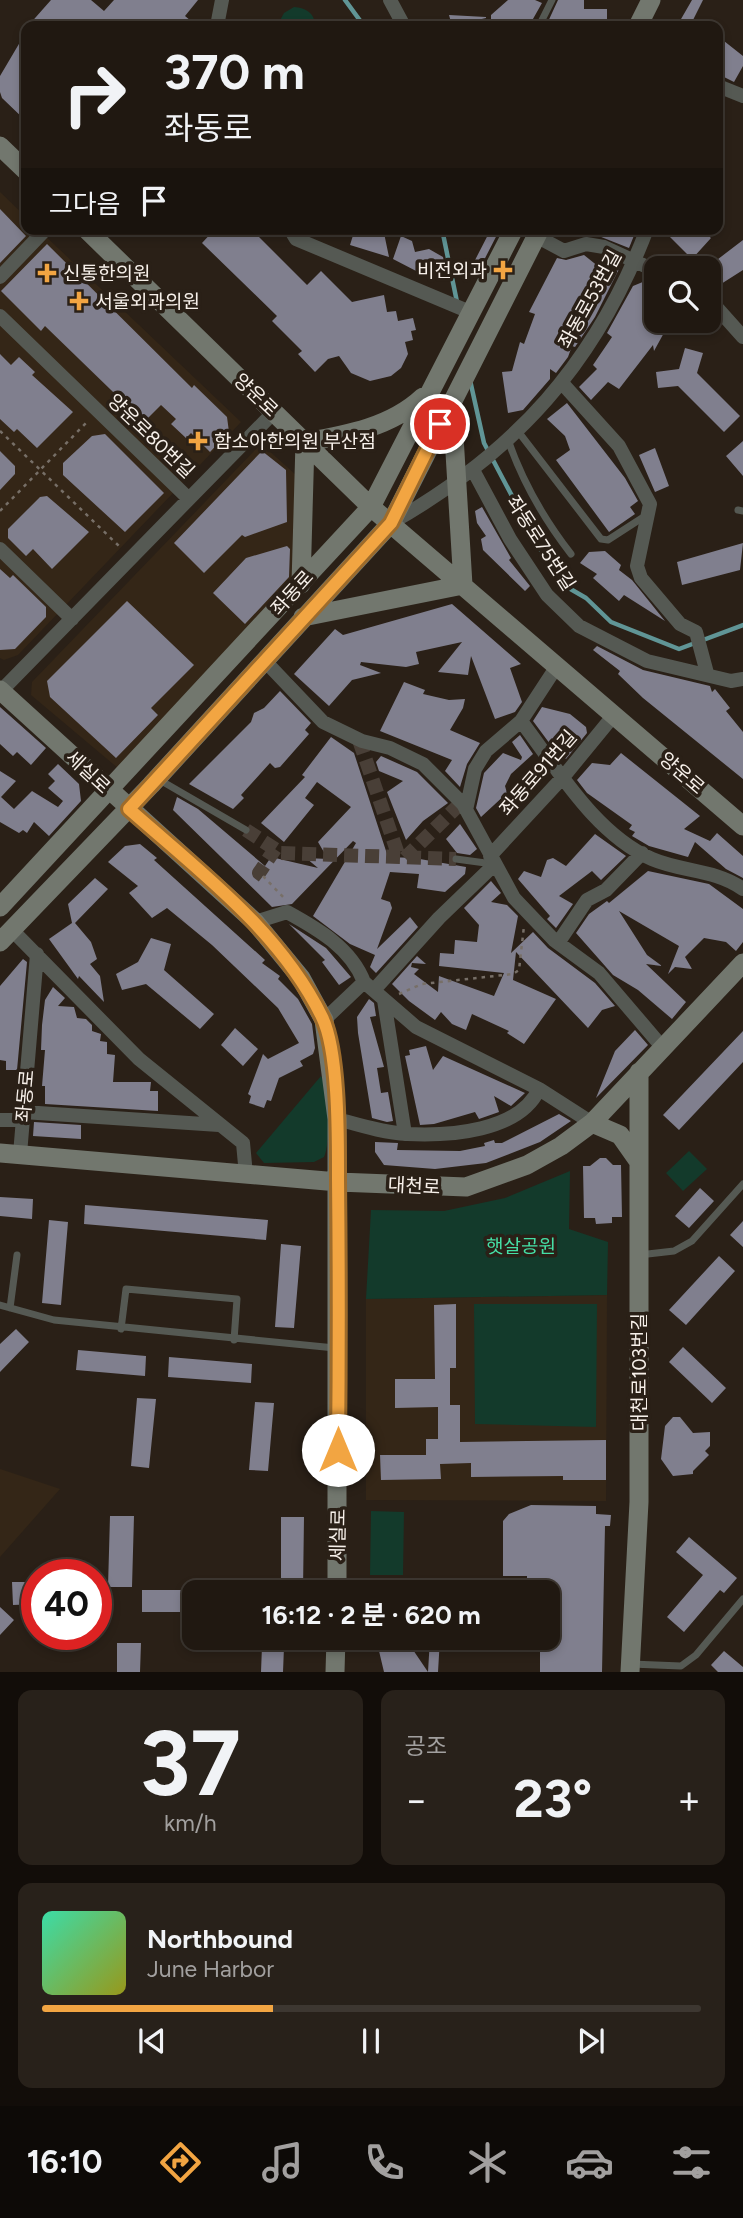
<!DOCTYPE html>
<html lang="ko">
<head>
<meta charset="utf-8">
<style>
  :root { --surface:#201811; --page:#28211a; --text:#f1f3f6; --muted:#a2a09f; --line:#3d3731; --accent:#f2a542 }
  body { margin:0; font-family:Figtree,"Noto Sans KR",sans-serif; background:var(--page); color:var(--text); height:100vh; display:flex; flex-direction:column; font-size:26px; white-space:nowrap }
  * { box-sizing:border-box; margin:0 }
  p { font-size:23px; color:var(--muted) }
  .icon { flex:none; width:38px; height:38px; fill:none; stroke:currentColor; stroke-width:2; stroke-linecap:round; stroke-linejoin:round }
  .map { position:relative; height:1672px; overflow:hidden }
  .drawer { display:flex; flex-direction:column; gap:18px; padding:18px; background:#120d09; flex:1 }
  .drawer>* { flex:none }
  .banner { position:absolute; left:21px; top:21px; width:702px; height:214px; border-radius:14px; box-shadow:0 4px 10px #0003,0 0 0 2px var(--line); background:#201811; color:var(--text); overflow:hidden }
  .buttons { position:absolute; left:644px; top:256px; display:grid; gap:14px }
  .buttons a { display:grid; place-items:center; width:77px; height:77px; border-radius:14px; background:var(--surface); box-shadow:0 4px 10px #0003,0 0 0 2px var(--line); font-size:35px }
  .speed { position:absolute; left:21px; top:1559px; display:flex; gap:14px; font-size:35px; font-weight:700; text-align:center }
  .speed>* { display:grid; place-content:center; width:91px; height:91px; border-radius:50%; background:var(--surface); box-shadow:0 4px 10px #0003,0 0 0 2px var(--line); line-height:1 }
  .speed .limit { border:10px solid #d22; background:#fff; color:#111 }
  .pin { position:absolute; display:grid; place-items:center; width:60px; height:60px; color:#fff; margin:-30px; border:4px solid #fff; border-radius:50%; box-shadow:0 2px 7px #0007 }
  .me { position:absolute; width:77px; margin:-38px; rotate:0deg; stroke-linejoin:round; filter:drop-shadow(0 0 5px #0008) }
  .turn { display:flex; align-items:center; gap:24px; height:147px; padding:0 28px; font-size:32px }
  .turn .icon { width:91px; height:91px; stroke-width:2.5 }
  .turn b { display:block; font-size:49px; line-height:60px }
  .then { display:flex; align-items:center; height:66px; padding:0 28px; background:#0003; gap:14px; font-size:26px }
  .big { font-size:52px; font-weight:700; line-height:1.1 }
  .drawer .card { flex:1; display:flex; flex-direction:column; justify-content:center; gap:10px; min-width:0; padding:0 24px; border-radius:14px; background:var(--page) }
  .drawer .dial { align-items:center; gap:0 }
  .dial b { font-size:91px; line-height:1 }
  .song { display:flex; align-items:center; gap:21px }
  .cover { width:84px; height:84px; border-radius:10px; background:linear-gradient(135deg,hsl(160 70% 55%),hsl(60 70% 35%)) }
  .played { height:7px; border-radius:4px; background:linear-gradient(90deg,var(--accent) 35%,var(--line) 35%) }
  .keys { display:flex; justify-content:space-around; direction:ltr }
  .heat { display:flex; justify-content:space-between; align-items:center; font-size:38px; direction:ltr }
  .drawer .tiles { flex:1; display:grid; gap:18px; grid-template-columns:1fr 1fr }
  .card:last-child { grid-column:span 2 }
  .trip { position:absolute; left:182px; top:1580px; width:378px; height:70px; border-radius:14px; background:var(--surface); box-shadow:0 4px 10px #0003,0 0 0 2px var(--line); font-weight:700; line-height:70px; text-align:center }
  .menu { display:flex; height:112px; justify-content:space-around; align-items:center; background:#0d0a07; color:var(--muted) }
  .menu .icon { width:49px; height:49px }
  .menu .on { color:var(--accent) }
  .menu b { font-size:32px; color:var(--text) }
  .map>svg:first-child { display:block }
  .built { fill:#342617 }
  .green { fill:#133a2b }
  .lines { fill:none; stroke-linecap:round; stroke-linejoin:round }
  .stream { stroke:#609596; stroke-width:4.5 }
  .building { fill:#807f8e }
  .street-tunnel { stroke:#493f37; stroke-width:14; stroke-dasharray:14 7; stroke-linecap:butt }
  .path { stroke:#776f67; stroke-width:2.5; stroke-dasharray:3.5 5; stroke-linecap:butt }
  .lane { stroke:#555953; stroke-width:7 }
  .street { stroke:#555953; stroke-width:14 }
  .secondary { stroke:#72776e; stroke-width:19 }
  .route-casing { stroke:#9d6b2b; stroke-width:18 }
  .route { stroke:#f2a542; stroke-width:12 }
  .poi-dot { fill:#f2a542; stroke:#2a2017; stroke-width:2.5 }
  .labels { text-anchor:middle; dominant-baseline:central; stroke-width:7; stroke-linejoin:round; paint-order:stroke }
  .poi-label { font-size:19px; fill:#f7f0ea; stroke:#2a2017; text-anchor:start }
  .street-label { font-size:19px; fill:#f7f0ea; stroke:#2a2017 }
  .park-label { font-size:19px; fill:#45dfa6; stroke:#2a2017 }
</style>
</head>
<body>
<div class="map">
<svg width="743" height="1672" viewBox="0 0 743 1672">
  <rect width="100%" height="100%" fill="#2a2017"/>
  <path class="built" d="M 0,192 L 26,217 L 26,229 L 38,229 L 241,422 L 18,655 L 4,660 L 0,658 Z
    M 257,448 L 266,448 L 296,475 L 296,583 L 119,769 L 31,695 L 32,682 Z
    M 607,1295 L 606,1501 L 366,1500 L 366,1299 Z
    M 0,1469 L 60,1489 L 0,1557 Z"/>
  <path class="green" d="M 294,7 C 306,8 315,13 315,26 L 277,26 L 284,13 Z
    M 321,1076 C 330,1090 331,1141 324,1157 L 314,1162 L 264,1163 L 256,1153 Z
    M 689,1151 L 707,1169 L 683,1191 L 666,1173 Z
    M 570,1171 L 569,1229 L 608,1242 L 607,1295 L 366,1299 L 371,1210 L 444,1211 L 505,1198 Z
    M 474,1304 L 597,1304 L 596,1427 L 475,1424 Z
    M 371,1511 L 404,1512 L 403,1575 L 370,1575 Z"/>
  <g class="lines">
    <path class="stream" d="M 345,0 L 364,26
      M 442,229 L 457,302
      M 470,380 L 484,443 L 540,549 L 567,587 L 586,598 L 611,622 L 679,649 L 743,625"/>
  </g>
  <path class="building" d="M 51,0 L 91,0 L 104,11 L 114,0 L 198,0 L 185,16 L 197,26 L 28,26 Z
    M 508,0 L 535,0 L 542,3 L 529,26 L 491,26 L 491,15 Z
    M 558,0 L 584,0 L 584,9 L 607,9 L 607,26 L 546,26 Z
    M 692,0 L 703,0 L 690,26 L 677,26 Z
    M 449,15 L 486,17 L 486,18 L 452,26 Z
    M 26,32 L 26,121 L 2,98 L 0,92 L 0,76 Z
    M 724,41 L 743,56 L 743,66 L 734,82 L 718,74 L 718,43 Z
    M 0,209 L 26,236 L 0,263 Z
    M 215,229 L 251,229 L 307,285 L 321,271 L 352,302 L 384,295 L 387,312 L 396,311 L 398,321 L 413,318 L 416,330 L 411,331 L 413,340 L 405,342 L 408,354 L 401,368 L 391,376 L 370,381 L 351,373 L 339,356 L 328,359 L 315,372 L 298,354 L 302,351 L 272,321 L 277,316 L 202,243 Z
    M 355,229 L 384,233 L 389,257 L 350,245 Z
    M 491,229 L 500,229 L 480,268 L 473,264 Z
    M 581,229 L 605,229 L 617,235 L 620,229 L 627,229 L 635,233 L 629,248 Z
    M 662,229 L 701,229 L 711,238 L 692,259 Z
    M 401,236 L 412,241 L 415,252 L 429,249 L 443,257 L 445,267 L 420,273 L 393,259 Z
    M 743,240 L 743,270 L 721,284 L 709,266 Z
    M 47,244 L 192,388 L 194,385 L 227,417 L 229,432 L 210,452 L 191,433 L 186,438 L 171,424 L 176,419 L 161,405 L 144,422 L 45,326 L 41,331 L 1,291 Z
    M 584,255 L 604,271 L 610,260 L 621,265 L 595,317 L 575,347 L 572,346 L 568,357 L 556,373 L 550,369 L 550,379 L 523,410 L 508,413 L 502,372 L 512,371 L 520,342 L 524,344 L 535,314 L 529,312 L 557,258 L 566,260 Z
    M 650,279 L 656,281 L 656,320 L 671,320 L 654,351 L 653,345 L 619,389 L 608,382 L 591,400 L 579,387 L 597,369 L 593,365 L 612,337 L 607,333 L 633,286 Z
    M 685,348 L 703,353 L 697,373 L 740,416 L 724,432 L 678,386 L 658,388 L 656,372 L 679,369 Z
    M 0,354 L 11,365 L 19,357 L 35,372 L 32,375 L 73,412 L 37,448 L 17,429 L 14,432 L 0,419 Z
    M 567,403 L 625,478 L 638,501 L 630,507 L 635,514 L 609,532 L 556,460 L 570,450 L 565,436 L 547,419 Z
    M 105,434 L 164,493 L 125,532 L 63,475 L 63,463 L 92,436 Z
    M 743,441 L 743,476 L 726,456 Z
    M 655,448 L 669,486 L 655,492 L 639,455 Z
    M 0,451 L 15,466 L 15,474 L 0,490 Z
    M 262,451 L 286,470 L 287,522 L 245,537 L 242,535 L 204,573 L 174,543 Z
    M 47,496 L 89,532 L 52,569 L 33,549 L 26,556 L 8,538 L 8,529 L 40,497 Z
    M 482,507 L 511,558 L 509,560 L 530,586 L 525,591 L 483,550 L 481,539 L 486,536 L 477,523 L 475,511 Z
    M 743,543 L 740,570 L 682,585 L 677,562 Z
    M 287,546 L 290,549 L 289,577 L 245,624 L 213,593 L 246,558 Z
    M 605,551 L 621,565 L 619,570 L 632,580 L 665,621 L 624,595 L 619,601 L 593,578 L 597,574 L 580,563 L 589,552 Z
    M 0,569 L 10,578 L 13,575 L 46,607 L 46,617 L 15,649 L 0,650 Z
    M 127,601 L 194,665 L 151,708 L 158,715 L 116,758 L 50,697 L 47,681 Z
    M 452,604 L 521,664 L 510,668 L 522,702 L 515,712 L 495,719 L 471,656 L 468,675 L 438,672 L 462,642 L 416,652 L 419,664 L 406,667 L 361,662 L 360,665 L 381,673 L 352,680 L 329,706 L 294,674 L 335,629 L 343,635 Z
    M 597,646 L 643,670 L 710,686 L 712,692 L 715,689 L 730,708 L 726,711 L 743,732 L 743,779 L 643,698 L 618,674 L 620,671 L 593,650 Z
    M 404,682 L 425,690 L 423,694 L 449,700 L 465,699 L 463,708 L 450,730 L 480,743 L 467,764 L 460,787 L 445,771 L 452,760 L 380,731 Z
    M 280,691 L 311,723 L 305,730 L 309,734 L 280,767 L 275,768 L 270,763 L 241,795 L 244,798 L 233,809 L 189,784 L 251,722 L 254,713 L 264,708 Z
    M 0,707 L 46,748 L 31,765 L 17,752 L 13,756 L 0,744 Z
    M 542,707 L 570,714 L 586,727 L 587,733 L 566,759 L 553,748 L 533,721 Z
    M 520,735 L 533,754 L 511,774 L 505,786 L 507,793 L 481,817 L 476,808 L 484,773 L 503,753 L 521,760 L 522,757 L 512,742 Z
    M 331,737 L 354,753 L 388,857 L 414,858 L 466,867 L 465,874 L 445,892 L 417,888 L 419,874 L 390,872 L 381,899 L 390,902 L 392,908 L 377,949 L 410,917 L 418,927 L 376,973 L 370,967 L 375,955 L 350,944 L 313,916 L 356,843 L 353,841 L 292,904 L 272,907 L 173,810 L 177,797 L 198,809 L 265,866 L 271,857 L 318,868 L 306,858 L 328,859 L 318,842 L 351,807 L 317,782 L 305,798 L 314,805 L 284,842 L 261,823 L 305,777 L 302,775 Z
    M 621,753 L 700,816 L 684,829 L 710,841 L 717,833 L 743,856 L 743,878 L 726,869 L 695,842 L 688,857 L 649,846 L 632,836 L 635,832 L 629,829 L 632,825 L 587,793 L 577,780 L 592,763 L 610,765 Z
    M 381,756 L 417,772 L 448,803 L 423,821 L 406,840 L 387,792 L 403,781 L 379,771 L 376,762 Z
    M 58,764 L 79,784 L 81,801 L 49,836 L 34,822 L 27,833 L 23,830 L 19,833 L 0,822 L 0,771 L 16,781 L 1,797 L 14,809 L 32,791 L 58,807 L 63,801 L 48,788 L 55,781 L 48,774 Z
    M 460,824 L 477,849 L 470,855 L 457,853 L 446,839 Z
    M 595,834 L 626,856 L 601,880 L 592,871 L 559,896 L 573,904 L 556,928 L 547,919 L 550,916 L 518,879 L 524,871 L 541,877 L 547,860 L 553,858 L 566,866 Z
    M 140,844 L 157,858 L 154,860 L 265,960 L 262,963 L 280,976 L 278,979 L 298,999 L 312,1024 L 315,1048 L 313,1054 L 300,1061 L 303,1066 L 279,1078 L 271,1101 L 267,1100 L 264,1108 L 249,1103 L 251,1096 L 248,1094 L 263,1054 L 268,1059 L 299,1043 L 278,1008 L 212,945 L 167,908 L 152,918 L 129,893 L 138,886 L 108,862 L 125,846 Z
    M 648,871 L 709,884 L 743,909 L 743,942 L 736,951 L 726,942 L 704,938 L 685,957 L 692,969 L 675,967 L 668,974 L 679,946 L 619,911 L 647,955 L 662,966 L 646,964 L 686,1002 L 672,1019 L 638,990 L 613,975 L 576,933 L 589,914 L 607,901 L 609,903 Z
    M 95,878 L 108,889 L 75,923 L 91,942 L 97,959 L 90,964 L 100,976 L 104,1002 L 79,976 L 78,979 L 49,939 L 72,923 L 68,904 Z
    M 491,881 L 501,893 L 491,902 L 507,905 L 518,916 L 511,953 L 533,932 L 548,948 L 595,983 L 615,1006 L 602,1010 L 588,1028 L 516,952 L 513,980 L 556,999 L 524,1044 L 507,1033 L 509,1031 L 472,1014 L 466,1030 L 452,1024 L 441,1012 L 435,1020 L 409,1001 L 392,984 L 417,956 L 426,964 L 412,963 L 411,967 L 419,969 L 414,974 L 438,992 L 439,976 L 494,996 L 504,973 L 439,966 L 440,953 L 454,954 L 455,940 L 477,942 L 479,925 L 464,908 Z
    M 289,924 L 326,948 L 351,977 L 339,985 L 322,962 L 325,960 Z
    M 151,938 L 171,944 L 164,970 L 214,1014 L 200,1029 L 146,984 L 122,990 L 116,974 L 138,962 Z
    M 23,959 L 27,962 L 17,1070 L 6,1070 L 6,1061 L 0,1060 L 0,986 Z
    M 53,987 L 65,998 L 58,1006 L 74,1007 L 77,1018 L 86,1019 L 92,1025 L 92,1031 L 101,1034 L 100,1041 L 107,1042 L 107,1054 L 115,1055 L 113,1082 L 151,1082 L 150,1091 L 158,1091 L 158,1111 L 45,1104 L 45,1086 L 42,1086 L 45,1050 L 41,1050 L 42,1025 L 45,1000 Z
    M 369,999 L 374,1003 L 376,1016 L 370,1017 L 384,1067 L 377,1068 L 381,1093 L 388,1092 L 393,1121 L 387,1122 L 372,1118 L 358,1033 L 357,1017 Z
    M 235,1028 L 258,1049 L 243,1066 L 221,1045 Z
    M 635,1030 L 648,1045 L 596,1098 L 615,1051 Z
    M 743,1031 L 743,1062 L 679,1130 L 663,1115 Z
    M 426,1046 L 433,1070 L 443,1056 L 525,1093 L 511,1106 L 494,1096 L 499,1112 L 479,1119 L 475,1112 L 434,1124 L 420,1125 L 405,1056 L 410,1055 L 409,1050 Z
    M 559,1114 L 571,1121 L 540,1142 L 486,1163 L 435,1169 L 384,1165 L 375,1152 L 375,1142 L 398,1143 L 397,1150 L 460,1151 L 485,1146 L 484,1143 L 494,1140 L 495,1143 L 502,1143 Z
    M 34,1122 L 81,1125 L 81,1139 L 33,1136 Z
    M 600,1158 L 606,1158 L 613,1165 L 621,1165 L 622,1217 L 612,1217 L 612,1223 L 596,1224 L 595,1218 L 584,1218 L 583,1166 L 590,1166 Z
    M 700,1188 L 714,1201 L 689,1228 L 675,1216 Z
    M 0,1197 L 33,1199 L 32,1219 L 0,1216 Z
    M 85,1205 L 268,1220 L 266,1240 L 84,1224 Z
    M 49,1220 L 68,1222 L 61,1305 L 42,1303 Z
    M 743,1221 L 743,1247 L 730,1235 Z
    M 281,1244 L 301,1246 L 294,1328 L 275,1327 Z
    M 719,1256 L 735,1271 L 686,1325 L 669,1310 Z
    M 456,1304 L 456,1368 L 450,1368 L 450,1405 L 460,1405 L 460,1442 L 606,1440 L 606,1480 L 563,1480 L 563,1476 L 471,1477 L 471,1463 L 440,1464 L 441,1479 L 381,1480 L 380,1455 L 426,1455 L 426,1439 L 438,1439 L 438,1407 L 395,1408 L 395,1379 L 435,1379 L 434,1305 Z
    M 16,1329 L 29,1342 L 0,1372 L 0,1344 Z
    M 683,1347 L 726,1388 L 712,1403 L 669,1362 Z
    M 78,1350 L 146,1356 L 145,1376 L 76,1370 Z
    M 169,1357 L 252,1364 L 251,1383 L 168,1377 Z
    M 137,1398 L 156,1399 L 149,1468 L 131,1466 Z
    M 255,1402 L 274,1403 L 268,1471 L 249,1470 Z
    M 673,1417 L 680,1417 L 693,1433 L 710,1432 L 710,1446 L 705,1451 L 709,1455 L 693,1471 L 693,1474 L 673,1476 L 661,1459 L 665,1426 Z
    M 531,1505 L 596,1506 L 596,1514 L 611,1515 L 610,1526 L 605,1526 L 602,1672 L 540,1672 L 540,1638 L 548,1638 L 548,1592 L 527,1592 L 527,1576 L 503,1576 L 503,1521 L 509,1514 Z
    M 110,1516 L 134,1516 L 132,1587 L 108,1587 Z
    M 281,1517 L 304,1517 L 303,1590 L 281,1590 Z
    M 689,1537 L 737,1578 L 724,1593 L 720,1590 L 684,1632 L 667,1617 L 703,1575 L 676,1552 Z
    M 12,1582 L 37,1582 L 37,1604 L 13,1605 Z
    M 142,1590 L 194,1590 L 194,1612 L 142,1612 Z
    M 0,1607 L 14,1620 L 0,1635 Z
    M 380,1638 L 405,1638 L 428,1672 L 384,1672 L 379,1651 Z
    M 430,1638 L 440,1638 L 438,1672 L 428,1672 Z
    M 117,1643 L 141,1643 L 140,1672 L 117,1672 Z
    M 262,1646 L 284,1647 L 283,1672 L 261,1672 Z
    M 724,1651 L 743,1667 L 743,1672 L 718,1672 L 711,1665 Z"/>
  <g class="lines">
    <path class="street-tunnel" d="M 359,740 L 399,857
      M 246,830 L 281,853 L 456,859
      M 405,858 L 461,803
      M 263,876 L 259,873 L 275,849"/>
    <path class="path" d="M 0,431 L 121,548
      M 0,511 L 88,421
      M 263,876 L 284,898
      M 399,994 L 422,984 L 513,974 L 519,970 L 524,926"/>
    <path class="lane" d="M 539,26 L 552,0
      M 517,430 L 601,539 L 608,540 L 642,518
      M 508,440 C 523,483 543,518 571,554
      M 738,510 L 743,511
      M 158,779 L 246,830
      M 456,859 L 493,864
      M 639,1255 L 674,1251 L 692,1241 L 743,1184
      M 0,1305 L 54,1320 L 335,1348
      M 10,1308 L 17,1255
      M 121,1329 L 126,1289 L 237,1299 L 234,1340
      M 631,1664 L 681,1666 L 696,1655 L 743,1599"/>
    <path class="street" d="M 390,0 L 404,26
      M 217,26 L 222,0
      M 718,86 L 743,96
      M 290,229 L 296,239 L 470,312
      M 536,236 L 564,251 L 586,244 L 604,247 L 656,271
      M 0,277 L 46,229
      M 709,299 L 743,337
      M 0,316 L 189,499
      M 562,383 L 619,446 L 650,504 L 637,566 L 641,578 L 680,624 L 696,632 L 707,673
      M 473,470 L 510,539 L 547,595 L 579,626 L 647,661 L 731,681 L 743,679
      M 391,523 C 515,453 596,363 647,229
      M 0,549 L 72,619
      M 264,660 L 323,722 L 362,741 L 390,748 L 423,764 L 463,804 L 514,898 L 554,940 L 599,973 L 663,1048
      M 1,691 L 273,413
      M 521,721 C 557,768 595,834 652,859 C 682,872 715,869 743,889
      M 466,810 L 475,769 L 486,751 L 521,721 L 557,666
      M 490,856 L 564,776 L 614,715
      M 255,922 L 287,912 C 318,929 351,948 364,982
      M 12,930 L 139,1059 L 243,1143 L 246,1175
      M 558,943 L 587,900 L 606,890 L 642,853
      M 374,990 L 439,918 L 495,864
      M 384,1000 L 405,1134
      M 324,1020 L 364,982 L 416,1027 L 539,1089 L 592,1123
      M 23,1112 L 219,1125
      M 337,1119 C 359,1125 384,1133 407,1134 C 449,1136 519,1132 539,1089
      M 0,1120 L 22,1120
      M 20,1154 L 37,954"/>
    <path class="secondary" d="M 638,26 L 651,0
      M 0,146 L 26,171
      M 86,229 L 371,507 L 743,826
      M 301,584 L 305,442 C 347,435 391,427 423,397
      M 303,617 L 463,585 L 452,403
      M 0,690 L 255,922 L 301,978 L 324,1020 L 337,1119 L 337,1592
      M 0,907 L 371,507 L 514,229
      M 0,942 L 151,785 L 391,523 L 540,229
      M 592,1123 L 620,1135 L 639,1162
      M 0,1153 L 338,1182 L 466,1187 L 527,1165 L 561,1146 L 592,1123 L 743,963
      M 335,1672 L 336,1638
      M 630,1672 L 639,1502 L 639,1072"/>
  </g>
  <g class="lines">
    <g class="route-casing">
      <path id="route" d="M 338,1450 C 339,1360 339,1269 338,1179 C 338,1139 339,1051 322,1017 C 280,931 199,871 129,809 L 391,523 L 440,424"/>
    </g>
    <use href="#route" class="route"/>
  </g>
  <g class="poi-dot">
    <path d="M499.5 259.5h7v7h7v7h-7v7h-7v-7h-7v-7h7z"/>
    <path d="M43.5 262.5h7v7h7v7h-7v7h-7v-7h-7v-7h7z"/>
    <path d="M75.5 290.5h7v7h7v7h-7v7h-7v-7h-7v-7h7z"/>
    <path d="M194.5 430.5h7v7h7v7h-7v7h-7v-7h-7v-7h7z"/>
  </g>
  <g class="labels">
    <g class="poi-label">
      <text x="487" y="270" text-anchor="end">비전외과</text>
      <text x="63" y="273">신통한의원</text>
      <text x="95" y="301">서울외과의원</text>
      <text x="214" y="441">함소아한의원 부산점</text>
    </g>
    <g class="street-label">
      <text transform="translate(590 299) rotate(-61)">좌동로53번길</text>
      <text transform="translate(256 395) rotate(44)">양운로</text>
      <text transform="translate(151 436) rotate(44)">양운로80번길</text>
      <text transform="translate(541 543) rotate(57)">좌동로75번길</text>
      <text transform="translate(292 593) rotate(-48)">좌동로</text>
      <text transform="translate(88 772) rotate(43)">세실로</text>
      <text transform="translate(538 773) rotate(-49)">좌동로91번길</text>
      <text transform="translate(682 773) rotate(41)">양운로</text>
      <text transform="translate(25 1096) rotate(-85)">좌동로</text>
      <text transform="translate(414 1186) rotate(3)">대천로</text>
      <text transform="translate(639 1372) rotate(-90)">대천로103번길</text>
      <text transform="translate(338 1535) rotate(-89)">세실로</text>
    </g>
    <g class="park-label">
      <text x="521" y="1246">햇살공원</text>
    </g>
  </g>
</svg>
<div class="buttons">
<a><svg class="icon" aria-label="search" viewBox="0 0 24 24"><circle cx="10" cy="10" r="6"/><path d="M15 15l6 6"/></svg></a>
</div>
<div class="speed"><div class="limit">40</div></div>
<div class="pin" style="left:440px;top:424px;background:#d93025"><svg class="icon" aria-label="arrive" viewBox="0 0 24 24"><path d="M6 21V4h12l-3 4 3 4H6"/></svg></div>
<svg class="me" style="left:338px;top:1450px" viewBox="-20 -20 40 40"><circle r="19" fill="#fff"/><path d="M0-13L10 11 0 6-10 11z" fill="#f2a542"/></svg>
<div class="trip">16:12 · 2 분 · 620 m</div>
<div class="banner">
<div class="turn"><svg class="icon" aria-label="right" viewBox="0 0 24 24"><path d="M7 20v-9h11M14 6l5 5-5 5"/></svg><div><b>370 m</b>좌동로</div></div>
<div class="then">그다음<svg class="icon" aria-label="arrive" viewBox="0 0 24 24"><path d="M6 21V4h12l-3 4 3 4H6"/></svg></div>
</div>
</div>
<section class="drawer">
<div class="tiles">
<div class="card dial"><b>37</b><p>km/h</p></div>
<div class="card"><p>공조</p>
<div class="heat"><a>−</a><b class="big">23°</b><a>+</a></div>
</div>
<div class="card">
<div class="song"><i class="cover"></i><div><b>Northbound</b><p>June Harbor</p></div></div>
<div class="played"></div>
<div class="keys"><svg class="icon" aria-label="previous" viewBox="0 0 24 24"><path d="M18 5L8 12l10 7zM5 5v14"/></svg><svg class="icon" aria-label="pause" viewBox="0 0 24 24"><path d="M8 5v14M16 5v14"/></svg><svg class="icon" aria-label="next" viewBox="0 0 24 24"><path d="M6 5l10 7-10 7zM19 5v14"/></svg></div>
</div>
</div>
</section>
<nav class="menu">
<b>16:10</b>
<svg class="icon on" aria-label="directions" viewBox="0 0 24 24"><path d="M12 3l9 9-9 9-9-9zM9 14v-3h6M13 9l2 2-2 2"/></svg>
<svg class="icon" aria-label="music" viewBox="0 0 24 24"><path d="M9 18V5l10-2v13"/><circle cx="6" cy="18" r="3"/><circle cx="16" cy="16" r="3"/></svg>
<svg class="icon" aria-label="phone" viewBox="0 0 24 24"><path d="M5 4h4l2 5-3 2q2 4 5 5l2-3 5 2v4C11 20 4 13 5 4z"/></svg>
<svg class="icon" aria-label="climate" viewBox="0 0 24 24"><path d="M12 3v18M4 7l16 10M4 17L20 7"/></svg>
<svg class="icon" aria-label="car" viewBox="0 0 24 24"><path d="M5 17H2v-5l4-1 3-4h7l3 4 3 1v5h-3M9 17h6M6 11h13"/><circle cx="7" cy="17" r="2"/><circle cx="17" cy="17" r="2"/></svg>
<svg class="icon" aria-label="filters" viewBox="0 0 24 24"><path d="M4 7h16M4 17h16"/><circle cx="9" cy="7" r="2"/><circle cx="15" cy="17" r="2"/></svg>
</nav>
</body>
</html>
